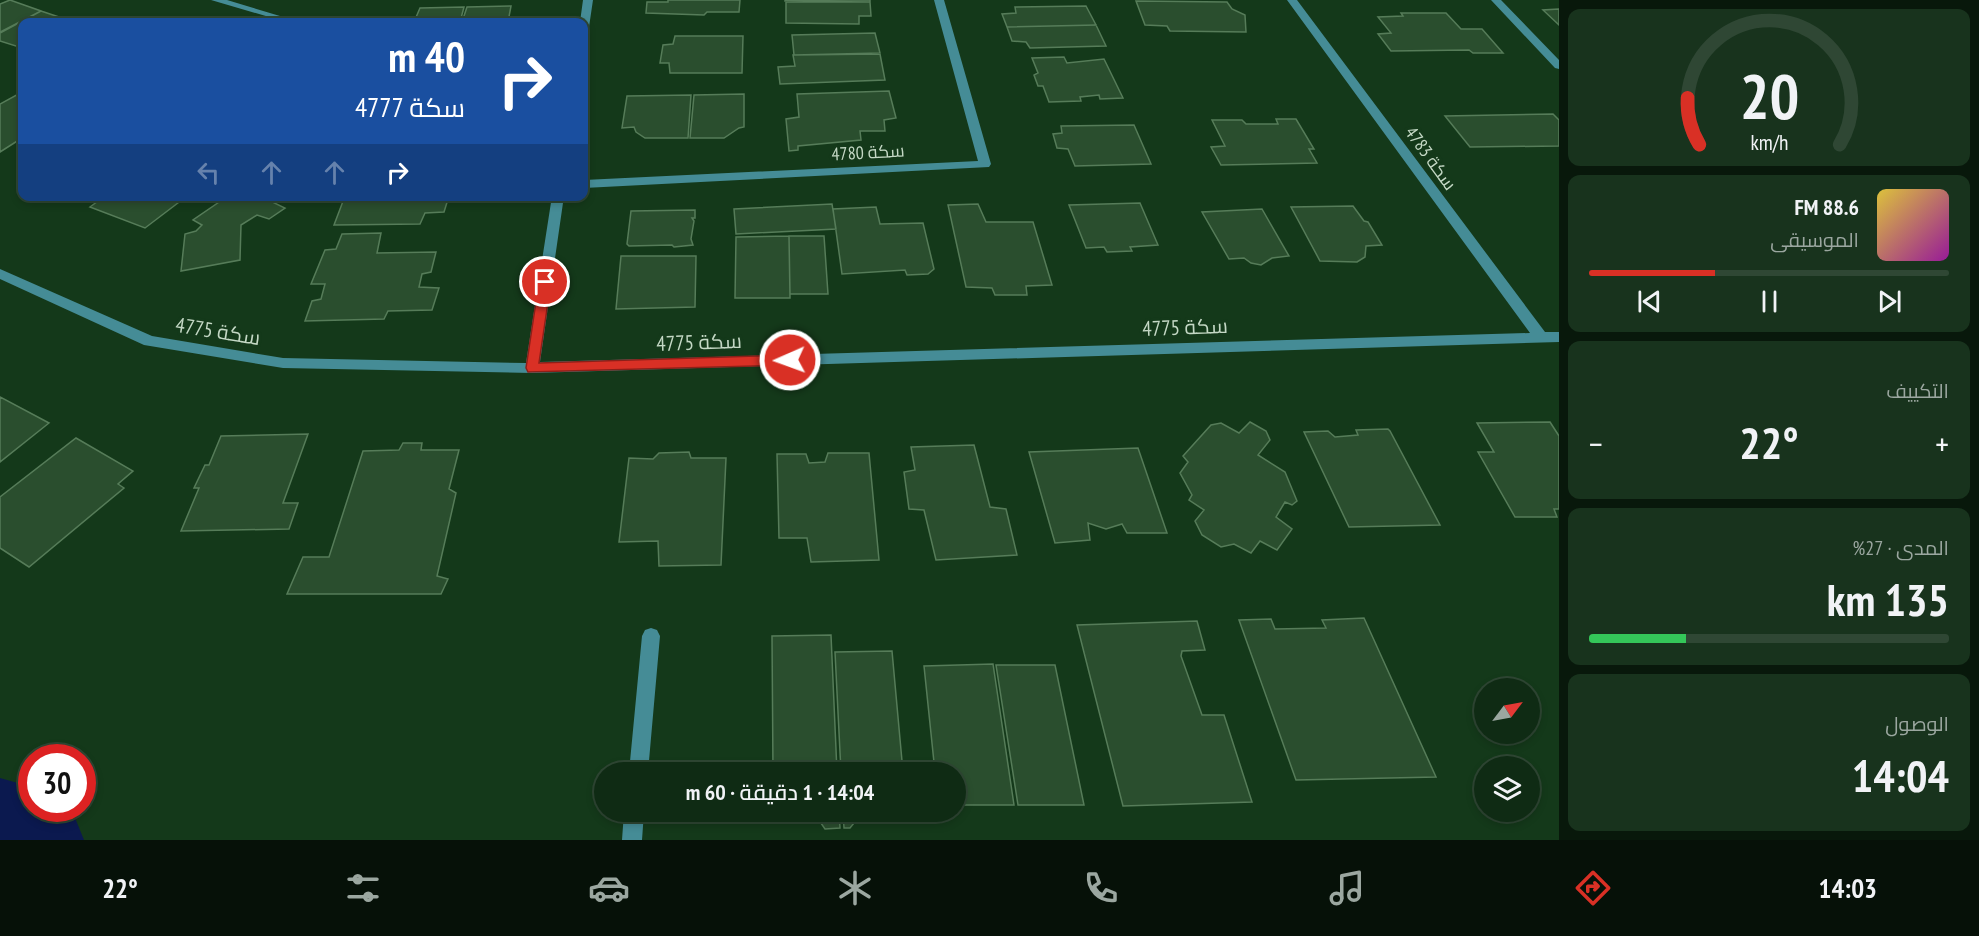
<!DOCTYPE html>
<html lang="ar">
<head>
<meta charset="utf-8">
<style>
  :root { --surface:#0f2b14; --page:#18331d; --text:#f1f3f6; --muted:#9ba7a0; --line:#2f4734; --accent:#d93025 }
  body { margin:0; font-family:"PT Sans Narrow",Cairo,sans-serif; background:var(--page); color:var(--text); direction:rtl; height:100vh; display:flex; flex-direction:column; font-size:22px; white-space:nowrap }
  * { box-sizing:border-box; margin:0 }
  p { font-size:20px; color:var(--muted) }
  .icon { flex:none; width:33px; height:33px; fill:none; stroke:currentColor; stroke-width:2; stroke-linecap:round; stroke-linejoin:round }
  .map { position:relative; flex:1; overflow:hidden; direction:ltr }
  .side { display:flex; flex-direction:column; gap:9px; padding:9px; background:#08180b; width:420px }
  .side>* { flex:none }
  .top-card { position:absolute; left:18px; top:18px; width:570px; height:183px; border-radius:12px; box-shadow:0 3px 9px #0003,0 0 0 2px var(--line); direction:rtl; background:#1a4fa0; color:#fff; overflow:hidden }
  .needle { width:39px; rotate:58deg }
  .fabs { position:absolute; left:1474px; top:678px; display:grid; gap:12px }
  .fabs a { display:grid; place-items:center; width:66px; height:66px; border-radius:50%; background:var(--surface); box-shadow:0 3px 9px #0003,0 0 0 2px var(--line); font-size:30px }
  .speed { position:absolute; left:18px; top:744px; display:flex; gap:12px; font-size:30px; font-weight:700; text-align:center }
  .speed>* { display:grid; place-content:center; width:78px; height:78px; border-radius:50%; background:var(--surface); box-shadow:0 3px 9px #0003,0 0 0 2px var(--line); line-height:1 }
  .speed .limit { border:9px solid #d22; background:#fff; color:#111 }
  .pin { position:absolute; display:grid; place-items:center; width:51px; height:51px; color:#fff; margin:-26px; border:3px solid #fff; border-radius:50%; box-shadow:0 2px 6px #0007 }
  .me { position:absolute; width:66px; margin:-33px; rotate:268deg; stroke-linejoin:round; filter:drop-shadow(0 0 4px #0008) }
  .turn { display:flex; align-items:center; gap:21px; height:126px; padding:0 24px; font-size:27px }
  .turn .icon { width:78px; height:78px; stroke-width:2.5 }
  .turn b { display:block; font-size:42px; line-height:51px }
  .lanes { display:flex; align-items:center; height:57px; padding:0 24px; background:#0003; justify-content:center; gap:30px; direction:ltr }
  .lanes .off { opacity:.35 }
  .big { font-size:45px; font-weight:600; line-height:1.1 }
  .side .widget { flex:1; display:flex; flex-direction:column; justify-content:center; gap:9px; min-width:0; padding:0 21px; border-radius:12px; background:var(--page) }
  .side .dial { align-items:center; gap:0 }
  .dial svg { height:156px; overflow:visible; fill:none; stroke:var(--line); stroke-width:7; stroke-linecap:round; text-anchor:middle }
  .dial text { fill:var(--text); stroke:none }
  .song { display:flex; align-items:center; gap:18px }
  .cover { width:72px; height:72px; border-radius:9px; background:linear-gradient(135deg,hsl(50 70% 55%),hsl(300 70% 35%)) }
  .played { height:6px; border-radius:3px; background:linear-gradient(90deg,var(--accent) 35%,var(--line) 35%) }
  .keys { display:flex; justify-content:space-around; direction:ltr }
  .heat { display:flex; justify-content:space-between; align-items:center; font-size:33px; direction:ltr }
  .charge { height:9px; border-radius:4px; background:linear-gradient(90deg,#34c759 27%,var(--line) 0) }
  .trip { position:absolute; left:594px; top:762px; width:372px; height:60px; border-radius:30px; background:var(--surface); box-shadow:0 3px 9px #0003,0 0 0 2px var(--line); font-weight:600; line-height:60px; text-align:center; direction:rtl }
  .menu { display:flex; height:96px; justify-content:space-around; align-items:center; background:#061108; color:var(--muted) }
  .menu .icon { width:42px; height:42px }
  .menu .on { color:var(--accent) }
  .menu b { font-size:27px; color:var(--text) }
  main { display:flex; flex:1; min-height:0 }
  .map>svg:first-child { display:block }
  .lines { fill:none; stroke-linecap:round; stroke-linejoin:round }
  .river { fill:#0b194f; fill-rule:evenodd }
  .building { fill:#2a4e2e; stroke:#567c59; stroke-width:1.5 }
  .minor { fill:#458c96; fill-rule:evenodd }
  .route { fill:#d93025; stroke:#8d1f18; stroke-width:1.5 }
  .labels { text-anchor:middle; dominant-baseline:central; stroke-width:6; stroke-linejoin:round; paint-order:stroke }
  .far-street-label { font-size:18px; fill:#c4d8c5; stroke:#14391a }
  .street-label { font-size:21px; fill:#c4d8c5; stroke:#14391a }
</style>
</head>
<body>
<main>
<section class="side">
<div class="widget dial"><svg viewBox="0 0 100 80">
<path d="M14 69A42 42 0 1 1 86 69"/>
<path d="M14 69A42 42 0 0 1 8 45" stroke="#d93025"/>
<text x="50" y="56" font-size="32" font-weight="700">20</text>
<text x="50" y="72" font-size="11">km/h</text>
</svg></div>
<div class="widget">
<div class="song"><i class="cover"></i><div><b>88.6 FM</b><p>الموسيقى</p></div></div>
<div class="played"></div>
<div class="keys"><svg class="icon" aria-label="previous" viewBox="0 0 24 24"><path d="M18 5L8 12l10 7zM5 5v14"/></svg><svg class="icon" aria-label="pause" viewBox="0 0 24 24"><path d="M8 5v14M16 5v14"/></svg><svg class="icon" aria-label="next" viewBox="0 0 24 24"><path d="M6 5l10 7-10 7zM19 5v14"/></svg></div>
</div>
<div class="widget"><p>التكييف</p>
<div class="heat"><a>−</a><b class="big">22°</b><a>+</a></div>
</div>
<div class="widget"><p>المدى · 27%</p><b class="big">135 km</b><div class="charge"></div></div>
<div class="widget"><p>الوصول</p><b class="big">14:04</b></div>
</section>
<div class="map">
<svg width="1559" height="840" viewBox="0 0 1559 840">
  <rect width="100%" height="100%" fill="#14391a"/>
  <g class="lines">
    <path class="river" d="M 0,778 L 32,787 L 32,808 L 71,808 L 84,840 L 0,840 Z"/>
  </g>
  <path class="building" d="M 10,0 L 41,11 L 0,32 L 0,4 Z
    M 668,0 L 740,0 L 739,12 L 707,12 L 704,15 L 646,13 L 647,2 L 668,2 Z
    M 785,0 L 870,0 L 870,2 L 785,1 Z
    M 1136,1 L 1227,2 L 1232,9 L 1245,15 L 1246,32 L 1170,31 L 1167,26 L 1145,25 Z
    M 786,2 L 870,2 L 871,16 L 859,16 L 859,24 L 786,23 Z
    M 511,6 L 508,22 L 462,22 L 467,7 Z
    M 1086,6 L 1096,25 L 1007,27 L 1002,14 L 1016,13 L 1015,7 Z
    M 464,7 L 460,22 L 414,22 L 420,8 Z
    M 1559,9 L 1559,25 L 1543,10 Z
    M 41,11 L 74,22 L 22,22 L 22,45 L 19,47 L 0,41 L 0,33 Z
    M 1401,13 L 1446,13 L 1461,29 L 1482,29 L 1503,53 L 1473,53 L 1469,50 L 1391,51 L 1378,34 L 1391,33 L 1378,17 L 1403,16 Z
    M 1096,25 L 1106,46 L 1030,48 L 1026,42 L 1012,41 L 1007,27 Z
    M 875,33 L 880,53 L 794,55 L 792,35 Z
    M 675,36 L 743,36 L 742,73 L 670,73 L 669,63 L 660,63 L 663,45 L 673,44 Z
    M 880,54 L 885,80 L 780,84 L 778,67 L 795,66 L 793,55 Z
    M 1064,57 L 1067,63 L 1104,59 L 1123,98 L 1100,99 L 1099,95 L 1080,97 L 1081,101 L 1049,102 L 1043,86 L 1038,86 L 1034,75 L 1038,73 L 1032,58 Z
    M 889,91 L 896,118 L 884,120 L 885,131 L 860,131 L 861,140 L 798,146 L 798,150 L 789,151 L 786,119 L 799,117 L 797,94 Z
    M 22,92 L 22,138 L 0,152 L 0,104 Z
    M 744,94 L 744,127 L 739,128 L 724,138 L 690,138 L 694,95 Z
    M 691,95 L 688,138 L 645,138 L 636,132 L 634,127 L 622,128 L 627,96 Z
    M 1553,114 L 1559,120 L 1559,146 L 1470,147 L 1445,116 Z
    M 1276,119 L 1296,119 L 1314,149 L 1309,149 L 1317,163 L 1221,165 L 1211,147 L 1225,146 L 1212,120 L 1242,120 L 1246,124 L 1278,124 Z
    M 1134,125 L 1151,164 L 1075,166 L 1068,149 L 1057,148 L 1053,134 L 1062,133 L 1061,126 Z
    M 105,196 L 187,196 L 145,228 L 90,207 Z
    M 228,196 L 260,196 L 285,208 L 269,219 L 257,215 L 241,225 L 240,260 L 181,271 L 185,234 L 196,231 L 202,225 L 193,220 Z
    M 345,196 L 449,196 L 444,212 L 425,213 L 420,224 L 334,225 Z
    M 1140,203 L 1158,245 L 1130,247 L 1132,251 L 1107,252 L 1104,247 L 1086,248 L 1069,205 Z
    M 832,204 L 836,229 L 736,234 L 734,209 Z
    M 978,204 L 986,222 L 1033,222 L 1052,285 L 1026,286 L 1027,295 L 995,295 L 992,288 L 966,287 L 948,205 Z
    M 1353,206 L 1364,221 L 1368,222 L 1382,245 L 1366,246 L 1365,257 L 1357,262 L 1320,261 L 1291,207 Z
    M 876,207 L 880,224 L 923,223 L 934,269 L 928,274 L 907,275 L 905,270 L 842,274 L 833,209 Z
    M 1262,209 L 1289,256 L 1272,258 L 1261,265 L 1251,263 L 1244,258 L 1229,259 L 1202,212 Z
    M 695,210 L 695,218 L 692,218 L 694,221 L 691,239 L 693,245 L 674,247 L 672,245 L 629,246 L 627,244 L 631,211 Z
    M 381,233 L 377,253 L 436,252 L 431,272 L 422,274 L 419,287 L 439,288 L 432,310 L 388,311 L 384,319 L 305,321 L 312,301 L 321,299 L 325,284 L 311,284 L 325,250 L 336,249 L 342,234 Z
    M 789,236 L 824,236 L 828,294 L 790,294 Z
    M 789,236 L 790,298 L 735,298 L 736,237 Z
    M 621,256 L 696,256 L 695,307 L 616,309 Z
    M 0,397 L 49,423 L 0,462 Z
    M 1250,422 L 1266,431 L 1270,440 L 1258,455 L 1285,472 L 1297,501 L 1292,505 L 1285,502 L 1276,517 L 1292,529 L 1277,550 L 1260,541 L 1251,553 L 1234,544 L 1221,547 L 1202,535 L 1195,521 L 1204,510 L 1189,500 L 1192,495 L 1180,473 L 1188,462 L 1183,456 L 1211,425 L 1221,423 L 1239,433 Z
    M 1550,422 L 1559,436 L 1559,509 L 1554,509 L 1557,517 L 1515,517 L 1478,452 L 1494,452 L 1477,423 Z
    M 1388,429 L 1390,431 L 1440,525 L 1349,527 L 1304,432 L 1328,431 L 1335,437 L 1358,435 L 1356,430 Z
    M 308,434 L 283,503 L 298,503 L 289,529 L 181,531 L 199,488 L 194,488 L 205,465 L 209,465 L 221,436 Z
    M 76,438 L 133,471 L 118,484 L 124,488 L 29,567 L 0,548 L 0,497 Z
    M 403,443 L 422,443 L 421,450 L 459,450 L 449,489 L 456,493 L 437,576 L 448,579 L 441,594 L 287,594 L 303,557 L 329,557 L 363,451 L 399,450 Z
    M 974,445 L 990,507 L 1006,509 L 1017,555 L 936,560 L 924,510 L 909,509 L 904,472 L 915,470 L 911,447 Z
    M 1138,448 L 1167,533 L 1127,533 L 1122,524 L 1106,529 L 1088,523 L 1090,540 L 1055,543 L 1029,452 Z
    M 689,452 L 691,458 L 726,458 L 721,565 L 659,566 L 658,541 L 619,542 L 629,458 L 653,459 L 659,453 Z
    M 828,453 L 869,453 L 879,560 L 811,562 L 807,538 L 779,538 L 777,454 L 806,454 L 809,463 L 825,462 Z
    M 1364,618 L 1436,777 L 1296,780 L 1239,620 L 1271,619 L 1275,629 L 1326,628 L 1322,620 Z
    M 1197,621 L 1205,650 L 1182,651 L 1181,656 L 1202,715 L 1224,715 L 1252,802 L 1123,806 L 1077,625 Z
    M 831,635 L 837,772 L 773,772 L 772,636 Z
    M 892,651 L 903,772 L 841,772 L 835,652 Z
    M 993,664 L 1014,805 L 956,805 L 956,772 L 935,772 L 924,666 Z
    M 996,665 L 1055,665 L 1084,805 L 1018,805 Z
    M 774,812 L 839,812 L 840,828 L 825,829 L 814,813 Z
    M 843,812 L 906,812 L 862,813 L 850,828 L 844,828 Z"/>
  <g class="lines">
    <path class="minor" d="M 211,0 L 227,0 L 300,22 L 286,22 Z
      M 583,0 L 593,0 L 589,27 L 584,30 L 584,22 L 580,22 Z
      M 934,0 L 944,0 L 991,164 L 989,167 L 584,188 L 584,180 L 978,161 Z
      M 1287,0 L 1297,0 L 1545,332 L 1559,332 L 1559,342 L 532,373 L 283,368 L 144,345 L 0,279 L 0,269 L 152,336 L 283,358 L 526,363 L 552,196 L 564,196 L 540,362 L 1530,333 Z
      M 1491,0 L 1501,0 L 1559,60 L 1559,69 L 1555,68 Z
      M 651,628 L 657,630 L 660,636 L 648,772 L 629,772 L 642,636 L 645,630 Z
      M 624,812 L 644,812 L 642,840 L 622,840 Z"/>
  </g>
  <path class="route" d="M 545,278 L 551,282 L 539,363 L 790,355 L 797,360 L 790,365 L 528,372 L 526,368 L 539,282 Z"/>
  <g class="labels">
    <g class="far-street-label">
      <text transform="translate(868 152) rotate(-3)">سكة 4780</text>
      <text transform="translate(1431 158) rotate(54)">سكة 4783</text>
    </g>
    <g class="street-label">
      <text transform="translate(1185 327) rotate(-2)">سكة 4775</text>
      <text transform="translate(218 331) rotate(9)">سكة 4775</text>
      <text transform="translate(699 342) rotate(-2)">سكة 4775</text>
    </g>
  </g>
</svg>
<div class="fabs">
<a><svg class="needle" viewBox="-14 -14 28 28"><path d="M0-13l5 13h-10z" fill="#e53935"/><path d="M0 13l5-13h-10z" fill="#9ba7a0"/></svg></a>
<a><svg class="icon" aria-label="layers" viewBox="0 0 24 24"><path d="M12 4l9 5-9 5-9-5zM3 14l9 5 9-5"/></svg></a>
</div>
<div class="speed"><div class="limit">30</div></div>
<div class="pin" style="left:545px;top:282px;background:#d93025"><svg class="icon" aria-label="arrive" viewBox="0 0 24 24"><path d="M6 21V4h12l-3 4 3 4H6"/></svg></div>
<svg class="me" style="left:790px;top:360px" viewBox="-20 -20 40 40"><circle r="17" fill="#d93025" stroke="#fff" stroke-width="3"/><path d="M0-11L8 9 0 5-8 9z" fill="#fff"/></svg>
<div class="trip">14:04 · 1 دقيقة · 60 m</div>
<div class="top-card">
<div class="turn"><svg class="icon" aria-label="right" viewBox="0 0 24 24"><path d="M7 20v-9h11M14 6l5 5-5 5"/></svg><div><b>40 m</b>سكة 4777</div></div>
<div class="lanes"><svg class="icon off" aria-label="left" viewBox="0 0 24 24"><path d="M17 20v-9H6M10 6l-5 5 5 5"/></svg><svg class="icon off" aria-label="ahead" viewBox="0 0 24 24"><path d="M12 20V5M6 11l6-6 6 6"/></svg><svg class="icon off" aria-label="ahead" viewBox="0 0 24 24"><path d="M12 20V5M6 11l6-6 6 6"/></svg><svg class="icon" aria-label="right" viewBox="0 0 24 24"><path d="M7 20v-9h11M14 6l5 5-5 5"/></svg></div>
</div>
</div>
</main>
<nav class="menu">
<b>14:03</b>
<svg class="icon on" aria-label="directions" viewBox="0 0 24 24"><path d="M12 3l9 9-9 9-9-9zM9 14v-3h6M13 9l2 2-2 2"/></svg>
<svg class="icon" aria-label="music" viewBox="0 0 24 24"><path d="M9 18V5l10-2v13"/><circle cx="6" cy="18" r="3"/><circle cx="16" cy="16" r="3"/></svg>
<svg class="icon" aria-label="phone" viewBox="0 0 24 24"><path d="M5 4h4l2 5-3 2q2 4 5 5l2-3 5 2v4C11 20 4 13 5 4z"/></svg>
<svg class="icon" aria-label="climate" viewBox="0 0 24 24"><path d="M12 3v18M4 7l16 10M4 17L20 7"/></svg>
<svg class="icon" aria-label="car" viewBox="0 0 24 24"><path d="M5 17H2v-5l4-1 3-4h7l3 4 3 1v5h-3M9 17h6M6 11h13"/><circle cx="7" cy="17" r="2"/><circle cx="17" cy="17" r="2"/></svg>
<svg class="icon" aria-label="filters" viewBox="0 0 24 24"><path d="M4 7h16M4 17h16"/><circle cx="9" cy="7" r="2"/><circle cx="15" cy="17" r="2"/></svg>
<b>22°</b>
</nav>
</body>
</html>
